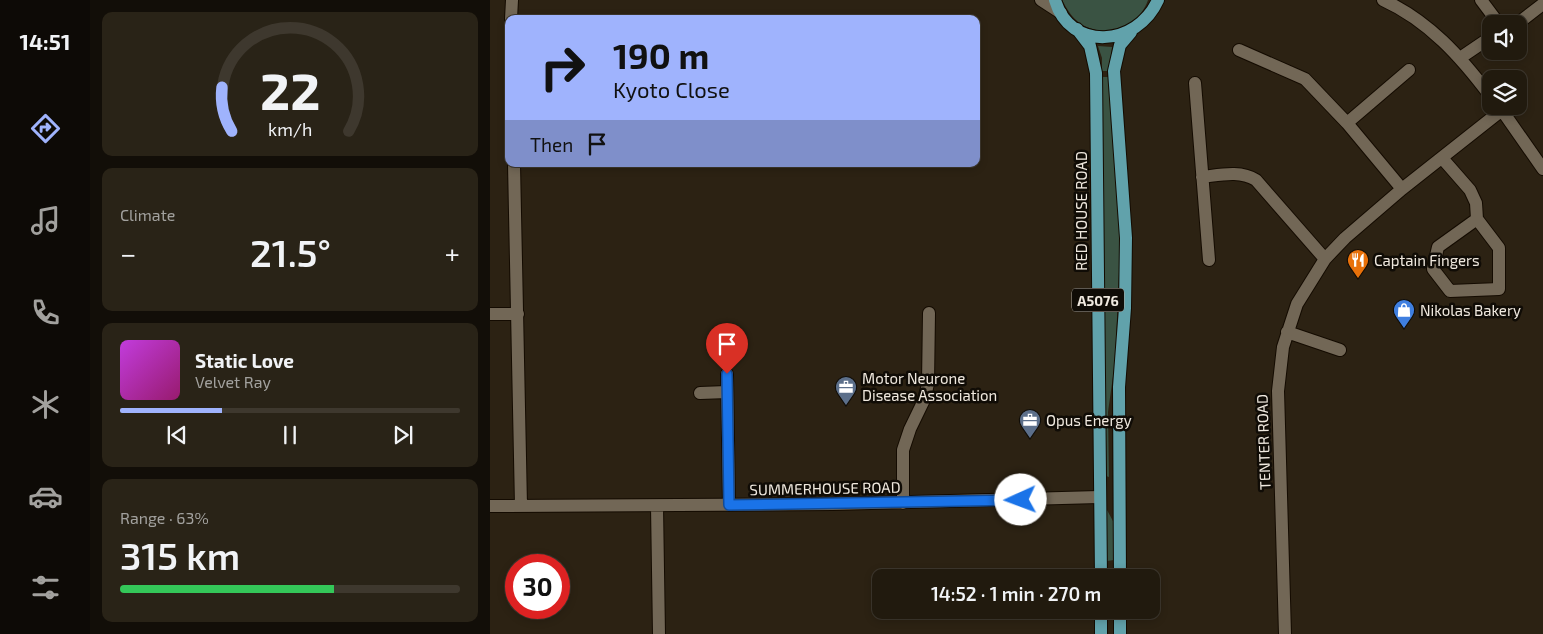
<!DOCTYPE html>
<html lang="en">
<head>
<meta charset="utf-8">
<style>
  :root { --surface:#211a0e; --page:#292317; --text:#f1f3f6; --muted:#a2a19e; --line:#3e382e; --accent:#9fb3fd }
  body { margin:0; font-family:"Exo 2",sans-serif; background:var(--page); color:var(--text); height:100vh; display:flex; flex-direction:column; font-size:19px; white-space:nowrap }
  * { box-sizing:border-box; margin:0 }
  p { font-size:16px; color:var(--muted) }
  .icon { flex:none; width:28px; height:28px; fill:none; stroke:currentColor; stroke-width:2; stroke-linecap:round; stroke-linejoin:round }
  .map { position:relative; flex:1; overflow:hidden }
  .details { display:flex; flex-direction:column; gap:12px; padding:12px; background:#120e08; width:400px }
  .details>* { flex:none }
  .top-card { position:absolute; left:15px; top:15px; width:475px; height:152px; border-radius:10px; box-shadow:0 2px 8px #0003,0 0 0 1px var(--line); background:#9fb3fd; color:#111; overflow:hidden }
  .controls { position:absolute; left:992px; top:15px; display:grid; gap:10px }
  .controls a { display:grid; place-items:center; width:45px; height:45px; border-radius:10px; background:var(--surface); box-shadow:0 2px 8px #0003,0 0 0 1px var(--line); font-size:25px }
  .speed { position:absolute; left:15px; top:554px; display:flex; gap:10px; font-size:25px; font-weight:700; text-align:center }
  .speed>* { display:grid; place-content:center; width:65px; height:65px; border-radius:50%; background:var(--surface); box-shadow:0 2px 8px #0003,0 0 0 1px var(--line); line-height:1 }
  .speed .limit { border:8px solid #d22; background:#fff; color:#111 }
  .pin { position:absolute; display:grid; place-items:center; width:42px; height:42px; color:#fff; margin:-51px -21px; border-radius:50% 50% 50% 0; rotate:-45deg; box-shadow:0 0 5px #0007 }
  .pin .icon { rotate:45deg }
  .me { position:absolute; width:55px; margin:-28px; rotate:268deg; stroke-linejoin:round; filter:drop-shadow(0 0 4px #0008) }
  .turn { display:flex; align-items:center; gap:18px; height:105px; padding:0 25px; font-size:22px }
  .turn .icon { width:65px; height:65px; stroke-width:2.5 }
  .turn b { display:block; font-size:35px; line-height:42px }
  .then { display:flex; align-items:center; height:48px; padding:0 25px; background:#0003; gap:10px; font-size:19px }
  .big { font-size:38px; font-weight:600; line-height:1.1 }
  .details .tile { flex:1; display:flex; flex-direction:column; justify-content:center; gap:8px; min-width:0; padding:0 18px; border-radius:10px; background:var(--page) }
  .details .dial { align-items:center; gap:0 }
  .dial svg { height:130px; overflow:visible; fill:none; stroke:var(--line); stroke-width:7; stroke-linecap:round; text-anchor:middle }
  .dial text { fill:var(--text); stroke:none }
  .song { display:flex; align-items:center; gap:15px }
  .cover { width:60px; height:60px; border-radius:8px; background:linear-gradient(135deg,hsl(290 70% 55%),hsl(320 70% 35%)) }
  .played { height:5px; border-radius:2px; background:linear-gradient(90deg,var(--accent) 30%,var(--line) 30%) }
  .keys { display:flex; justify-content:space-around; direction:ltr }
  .heat { display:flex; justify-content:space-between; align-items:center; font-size:28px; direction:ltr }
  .charge { height:8px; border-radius:4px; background:linear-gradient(90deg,#34c759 63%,var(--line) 0) }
  .trip { position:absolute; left:382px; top:569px; width:288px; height:50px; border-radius:10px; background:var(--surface); box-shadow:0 2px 8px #0003,0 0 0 1px var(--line); font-weight:600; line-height:50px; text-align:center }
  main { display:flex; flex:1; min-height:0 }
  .dock { display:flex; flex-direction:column; width:90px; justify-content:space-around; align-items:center; background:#0d0a06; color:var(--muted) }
  .dock .icon { width:35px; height:35px }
  .dock .selected { color:var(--accent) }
  .dock b { font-size:22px; color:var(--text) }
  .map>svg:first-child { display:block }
  .green { fill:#3a5343 }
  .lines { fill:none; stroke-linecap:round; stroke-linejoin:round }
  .minor-casing { stroke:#140b01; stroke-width:14 }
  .major-casing { stroke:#140b01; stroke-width:14 }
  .minor { stroke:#726756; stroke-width:12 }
  .major { stroke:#61a2ab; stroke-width:12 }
  .route-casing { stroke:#114b97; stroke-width:12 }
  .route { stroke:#1a73e8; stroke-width:9 }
  .labels { text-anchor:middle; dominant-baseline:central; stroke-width:5; stroke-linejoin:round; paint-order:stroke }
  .shield { fill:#100c06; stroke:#ada79e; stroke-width:1 }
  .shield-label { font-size:14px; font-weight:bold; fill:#f0e9df }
  .street-label { font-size:15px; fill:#f0e9df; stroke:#100c06 }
  .poi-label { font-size:15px; fill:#f0e9df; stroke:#100c06; text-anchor:start }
</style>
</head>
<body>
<main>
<nav class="dock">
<b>14:51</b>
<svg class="icon selected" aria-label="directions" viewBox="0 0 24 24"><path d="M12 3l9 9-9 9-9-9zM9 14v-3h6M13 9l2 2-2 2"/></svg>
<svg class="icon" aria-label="music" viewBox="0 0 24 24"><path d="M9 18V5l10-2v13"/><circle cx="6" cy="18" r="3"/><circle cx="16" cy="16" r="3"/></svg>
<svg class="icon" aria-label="phone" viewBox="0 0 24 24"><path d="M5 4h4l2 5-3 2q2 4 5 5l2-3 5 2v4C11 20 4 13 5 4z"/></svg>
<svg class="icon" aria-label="climate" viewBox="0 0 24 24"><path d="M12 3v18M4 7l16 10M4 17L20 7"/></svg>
<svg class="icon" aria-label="car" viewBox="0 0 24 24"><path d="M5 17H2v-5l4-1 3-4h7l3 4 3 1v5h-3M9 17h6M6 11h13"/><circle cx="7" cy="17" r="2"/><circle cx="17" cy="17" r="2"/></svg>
<svg class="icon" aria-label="filters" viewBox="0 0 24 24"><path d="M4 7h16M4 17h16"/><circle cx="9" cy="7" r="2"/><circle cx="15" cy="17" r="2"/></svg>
</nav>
<section class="details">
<div class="tile dial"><svg viewBox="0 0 100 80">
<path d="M14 69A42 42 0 1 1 86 69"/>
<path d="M14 69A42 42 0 0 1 8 42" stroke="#9fb3fd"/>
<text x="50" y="56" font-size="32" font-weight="700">22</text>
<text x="50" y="72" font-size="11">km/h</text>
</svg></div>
<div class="tile"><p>Climate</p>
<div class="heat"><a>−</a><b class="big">21.5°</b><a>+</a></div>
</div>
<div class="tile">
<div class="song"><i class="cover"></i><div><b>Static Love</b><p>Velvet Ray</p></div></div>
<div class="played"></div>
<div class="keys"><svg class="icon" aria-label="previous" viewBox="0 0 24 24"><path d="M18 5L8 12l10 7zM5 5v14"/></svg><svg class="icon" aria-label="pause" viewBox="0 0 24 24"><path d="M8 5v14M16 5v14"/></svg><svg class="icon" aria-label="next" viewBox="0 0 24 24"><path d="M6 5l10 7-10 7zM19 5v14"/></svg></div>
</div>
<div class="tile"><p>Range · 63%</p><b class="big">315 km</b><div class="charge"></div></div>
</section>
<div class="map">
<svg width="1053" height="634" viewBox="0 0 1053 634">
  <rect width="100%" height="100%" fill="#2c2213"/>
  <path class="green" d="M 572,0 L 658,0 C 649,27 615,39 591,24 C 582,18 577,9 572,0 Z
    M 608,46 L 622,47 L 619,71 L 612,71 L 612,58 Z
    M 612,77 L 619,77 L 629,216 L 629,273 L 625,362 L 618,412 L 619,477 L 616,476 Z
    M 617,510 L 624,523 L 624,560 L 617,561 Z"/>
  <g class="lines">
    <g class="minor-casing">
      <path id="minor" d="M 551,0 L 571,13
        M 893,0 C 939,21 971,57 1001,97
        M 991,0 L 1009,24
        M 21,19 L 22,0
        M 1027,24 L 1053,4
        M 749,50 L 815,79 L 857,123 L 912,189
        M 970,58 L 1001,37
        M 705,83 L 719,260
        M 1009,106 L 1053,169
        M 857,123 L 919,70
        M 952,158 L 980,190 L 986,203 L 987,219 L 1009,248 L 1009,289 L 960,291 L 943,269 L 948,247 L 987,219
        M 24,164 L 31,506
        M 712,177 C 730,175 750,170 766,180 L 835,259
        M 0,314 L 28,314
        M 797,332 L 850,350
        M 237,374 L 239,505
        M 210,393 L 237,392
        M 413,503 L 413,450 L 420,429 L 435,398 L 438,383 L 439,313
        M 0,506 L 343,504 L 609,497
        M 167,506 L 169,634
        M 795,634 L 788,391 L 793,347 L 807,304 L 835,259 L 855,238 L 912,189 L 1012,110"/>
    </g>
    <g class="major-casing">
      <path id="major" d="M 565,0 C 580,52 647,47 668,0
        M 587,29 L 600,46 L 606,73 L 611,578
        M 630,578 L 629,387 L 635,308 L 636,238 L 624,71 L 630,45 L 641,32
        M 611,610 L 611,634
        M 630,610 L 630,634"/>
    </g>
    <use href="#minor" class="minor"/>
    <use href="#major" class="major"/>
  </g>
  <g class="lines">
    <g class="route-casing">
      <path id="route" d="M 237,374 L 239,505 L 531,500"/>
    </g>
    <use href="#route" class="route"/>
  </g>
  <defs>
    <g id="restaurant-pin" transform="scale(1.125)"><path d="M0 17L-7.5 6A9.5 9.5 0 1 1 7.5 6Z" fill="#e8710a" stroke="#100c06"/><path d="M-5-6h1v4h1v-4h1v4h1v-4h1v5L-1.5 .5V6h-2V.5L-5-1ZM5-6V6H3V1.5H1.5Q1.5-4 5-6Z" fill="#fff"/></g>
    <g id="shop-pin" transform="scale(1.125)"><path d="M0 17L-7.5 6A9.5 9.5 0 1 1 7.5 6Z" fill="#3f7fe0" stroke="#100c06"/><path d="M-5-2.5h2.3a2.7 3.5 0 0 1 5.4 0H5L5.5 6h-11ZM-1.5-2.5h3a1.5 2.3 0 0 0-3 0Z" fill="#fff"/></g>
    <g id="office-pin" transform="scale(1.125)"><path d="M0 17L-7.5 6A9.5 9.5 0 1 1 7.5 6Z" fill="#5c6f8a" stroke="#100c06"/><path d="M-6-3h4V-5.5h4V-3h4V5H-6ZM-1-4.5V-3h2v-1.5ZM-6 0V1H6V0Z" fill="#fff"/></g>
  </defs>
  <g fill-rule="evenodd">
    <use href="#restaurant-pin" x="868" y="260"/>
    <use href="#shop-pin" x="914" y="310"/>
    <use href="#office-pin" x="356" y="387"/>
    <use href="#office-pin" x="540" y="420"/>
  </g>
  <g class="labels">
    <rect class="shield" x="582" y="288.5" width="52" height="23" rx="4"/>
    <g class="shield-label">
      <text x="608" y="300">A5076</text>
    </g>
    <g class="street-label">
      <text transform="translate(591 211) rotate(-90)">RED HOUSE ROAD</text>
      <text transform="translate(773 442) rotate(-92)">TENTER ROAD</text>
      <text transform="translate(335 488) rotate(-1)">SUMMERHOUSE ROAD</text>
    </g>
    <g class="poi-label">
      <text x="884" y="260">Captain Fingers</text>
      <text x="930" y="310">Nikolas Bakery</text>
      <text x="372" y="378">Motor Neurone<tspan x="372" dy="17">Disease Association</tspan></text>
      <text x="556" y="420">Opus Energy</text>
    </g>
  </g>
</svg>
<div class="controls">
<a><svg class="icon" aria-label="sound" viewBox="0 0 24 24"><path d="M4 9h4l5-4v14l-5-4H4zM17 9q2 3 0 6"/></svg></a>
<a><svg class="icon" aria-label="layers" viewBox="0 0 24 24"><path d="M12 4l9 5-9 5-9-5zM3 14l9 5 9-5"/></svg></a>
</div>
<div class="speed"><div class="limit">30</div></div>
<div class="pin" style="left:237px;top:374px;background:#d93025"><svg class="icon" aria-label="arrive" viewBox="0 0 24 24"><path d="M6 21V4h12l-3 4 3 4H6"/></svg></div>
<svg class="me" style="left:531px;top:500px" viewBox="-20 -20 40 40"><circle r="19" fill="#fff"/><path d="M0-13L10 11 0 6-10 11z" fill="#1a73e8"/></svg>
<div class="trip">14:52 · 1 min · 270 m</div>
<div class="top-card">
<div class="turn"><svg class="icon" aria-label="right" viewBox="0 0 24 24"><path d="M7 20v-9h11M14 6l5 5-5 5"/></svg><div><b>190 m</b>Kyoto Close</div></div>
<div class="then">Then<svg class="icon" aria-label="arrive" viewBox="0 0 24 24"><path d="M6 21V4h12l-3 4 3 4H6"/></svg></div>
</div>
</div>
</main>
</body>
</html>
